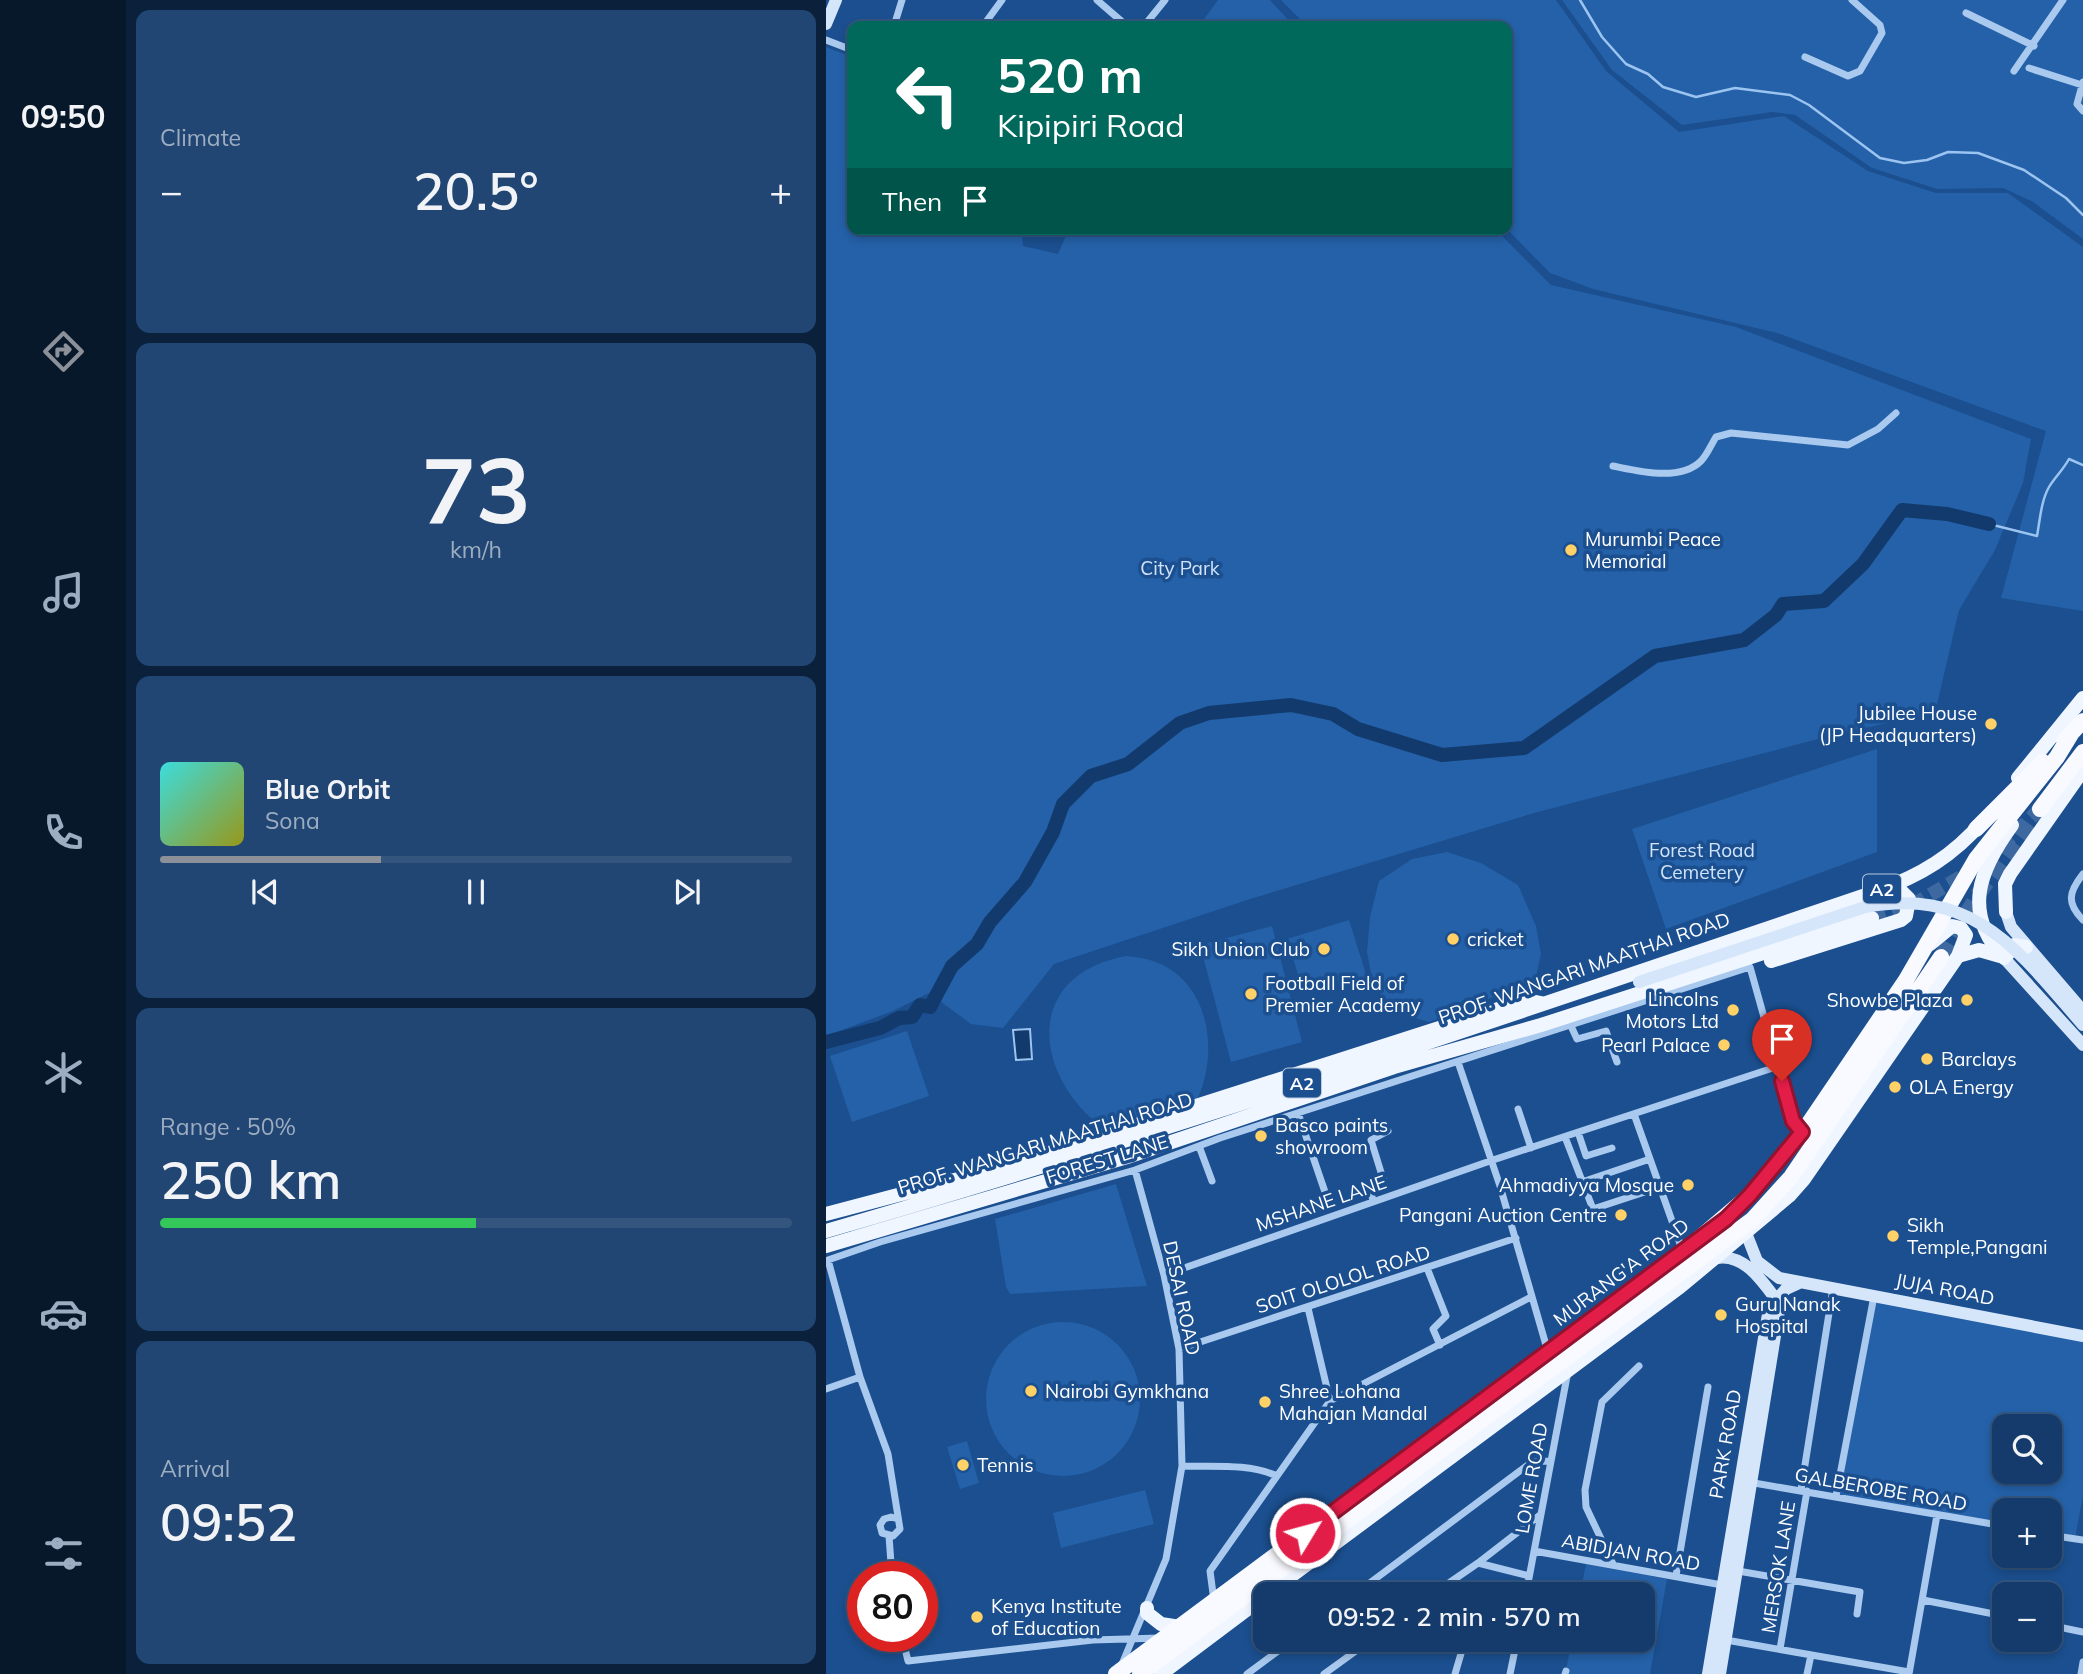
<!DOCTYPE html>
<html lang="en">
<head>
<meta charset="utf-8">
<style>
  :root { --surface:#143b6b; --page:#214673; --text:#f1f3f6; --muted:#9dadc1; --line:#33557e; --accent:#8c9099 }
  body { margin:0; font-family:Mulish,sans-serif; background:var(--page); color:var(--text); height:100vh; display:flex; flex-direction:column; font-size:26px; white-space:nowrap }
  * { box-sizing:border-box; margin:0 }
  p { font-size:23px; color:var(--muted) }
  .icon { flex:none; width:38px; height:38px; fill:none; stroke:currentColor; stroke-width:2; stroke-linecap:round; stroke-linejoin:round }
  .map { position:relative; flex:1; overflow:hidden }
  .side { display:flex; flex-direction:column; gap:10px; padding:10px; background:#0b203b; width:700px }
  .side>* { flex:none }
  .guide { position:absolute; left:21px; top:21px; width:665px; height:214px; border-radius:14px; box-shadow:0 4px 10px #0003,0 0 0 2px var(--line); background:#00695c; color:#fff; overflow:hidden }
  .tools { position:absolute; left:1166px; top:1414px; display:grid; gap:14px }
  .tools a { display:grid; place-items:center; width:70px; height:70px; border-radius:14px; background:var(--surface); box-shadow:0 4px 10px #0003,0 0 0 2px var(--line); font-size:35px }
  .speed { position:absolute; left:21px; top:1561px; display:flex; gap:14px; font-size:35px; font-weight:700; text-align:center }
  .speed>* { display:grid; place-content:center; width:91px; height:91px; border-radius:50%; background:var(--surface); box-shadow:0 4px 10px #0003,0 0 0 2px var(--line); line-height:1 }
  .speed .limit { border:10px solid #d22; background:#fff; color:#111 }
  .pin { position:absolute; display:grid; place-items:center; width:60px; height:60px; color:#fff; margin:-72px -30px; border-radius:50% 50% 50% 0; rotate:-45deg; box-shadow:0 0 7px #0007 }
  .pin .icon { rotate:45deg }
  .me { position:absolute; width:77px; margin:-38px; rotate:53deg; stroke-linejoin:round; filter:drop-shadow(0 0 5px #0008) }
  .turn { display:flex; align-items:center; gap:24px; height:147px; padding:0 35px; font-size:32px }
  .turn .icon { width:91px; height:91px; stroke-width:2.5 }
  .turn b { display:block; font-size:49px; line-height:60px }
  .then { display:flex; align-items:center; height:66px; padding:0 35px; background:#0003; gap:14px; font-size:26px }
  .big { font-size:52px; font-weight:600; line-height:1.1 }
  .side .widget { flex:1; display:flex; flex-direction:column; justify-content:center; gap:10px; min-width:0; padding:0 24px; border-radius:14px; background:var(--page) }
  .side .dial { align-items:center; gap:0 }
  .dial b { font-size:91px; line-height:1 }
  .song { display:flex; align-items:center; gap:21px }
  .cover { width:84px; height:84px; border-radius:10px; background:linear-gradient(135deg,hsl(180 70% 55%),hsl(60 70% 35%)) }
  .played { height:7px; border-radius:4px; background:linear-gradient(90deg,var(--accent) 35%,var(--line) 35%) }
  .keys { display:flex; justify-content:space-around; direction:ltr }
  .heat { display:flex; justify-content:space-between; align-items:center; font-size:38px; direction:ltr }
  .charge { height:10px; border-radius:5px; background:linear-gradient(90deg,#34c759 50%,var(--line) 0) }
  .trip { position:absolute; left:427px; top:1582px; width:402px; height:70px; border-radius:14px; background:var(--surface); box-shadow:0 4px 10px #0003,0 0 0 2px var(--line); font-weight:600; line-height:70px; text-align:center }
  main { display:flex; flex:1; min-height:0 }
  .tabs { display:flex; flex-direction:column; width:126px; justify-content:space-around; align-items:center; background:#08182b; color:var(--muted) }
  .tabs .icon { width:49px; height:49px }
  .tabs .selected { color:var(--accent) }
  .tabs b { font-size:32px; color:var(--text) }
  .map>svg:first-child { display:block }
  .green { fill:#2461a8; fill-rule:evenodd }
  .water { fill:#123a6d; stroke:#9cc4f0; stroke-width:2 }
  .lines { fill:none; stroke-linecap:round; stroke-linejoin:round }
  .stream { stroke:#9cc4f0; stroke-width:2.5 }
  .river { stroke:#123a6d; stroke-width:14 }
  .primary-tunnel { stroke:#3d69a0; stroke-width:14; stroke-dasharray:14 7; stroke-linecap:butt }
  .trunk-tunnel { stroke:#3d69a0; stroke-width:16; stroke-dasharray:16 8; stroke-linecap:butt }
  .minor { stroke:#a9c9ee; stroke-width:7 }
  .secondary { stroke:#d6e6fa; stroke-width:12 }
  .primary { stroke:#f0f6ff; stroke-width:14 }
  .trunk { stroke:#f8faff; stroke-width:16 }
  .secondary-bridge { stroke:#d6e6fa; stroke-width:12 }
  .route-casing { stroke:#92132f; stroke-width:18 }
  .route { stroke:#e11d48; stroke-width:12 }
  .poi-dot { fill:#ffd166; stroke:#1b4f8f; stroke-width:2.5 }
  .labels { text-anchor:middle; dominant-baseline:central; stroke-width:7; stroke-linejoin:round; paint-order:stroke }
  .shield { fill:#1b4f8f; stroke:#bbcadd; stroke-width:2 }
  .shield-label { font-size:18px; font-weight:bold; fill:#fff }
  .poi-label { font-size:19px; fill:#fff; stroke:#1b4f8f; text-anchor:start }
  .park-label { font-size:19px; fill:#cfe3fa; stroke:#1b4f8f }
  .street-label { font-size:19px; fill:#fff; stroke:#1b4f8f }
</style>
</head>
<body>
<main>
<nav class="tabs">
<b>09:50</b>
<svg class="icon selected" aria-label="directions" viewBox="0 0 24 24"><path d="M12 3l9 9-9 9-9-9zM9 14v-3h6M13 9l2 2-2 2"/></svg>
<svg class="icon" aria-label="music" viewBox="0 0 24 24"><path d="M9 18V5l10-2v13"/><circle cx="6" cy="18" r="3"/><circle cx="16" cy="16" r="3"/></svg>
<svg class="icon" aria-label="phone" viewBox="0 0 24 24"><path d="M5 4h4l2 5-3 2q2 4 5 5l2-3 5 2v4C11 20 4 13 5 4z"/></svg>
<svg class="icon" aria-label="climate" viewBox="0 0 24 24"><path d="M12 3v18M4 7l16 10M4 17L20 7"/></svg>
<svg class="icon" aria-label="car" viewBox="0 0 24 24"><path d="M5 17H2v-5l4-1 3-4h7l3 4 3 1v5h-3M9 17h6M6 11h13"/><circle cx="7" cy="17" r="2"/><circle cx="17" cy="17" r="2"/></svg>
<svg class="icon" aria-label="filters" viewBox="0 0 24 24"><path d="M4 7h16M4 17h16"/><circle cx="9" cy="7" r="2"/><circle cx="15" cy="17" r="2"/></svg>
</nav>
<section class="side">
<div class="widget"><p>Climate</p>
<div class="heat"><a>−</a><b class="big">20.5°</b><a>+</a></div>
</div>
<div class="widget dial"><b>73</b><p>km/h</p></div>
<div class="widget">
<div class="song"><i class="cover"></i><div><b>Blue Orbit</b><p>Sona</p></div></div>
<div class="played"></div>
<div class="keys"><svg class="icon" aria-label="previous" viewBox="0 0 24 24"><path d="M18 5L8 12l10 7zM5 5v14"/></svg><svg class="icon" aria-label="pause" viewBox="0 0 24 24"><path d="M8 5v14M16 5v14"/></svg><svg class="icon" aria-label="next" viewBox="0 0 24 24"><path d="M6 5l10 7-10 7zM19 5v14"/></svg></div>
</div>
<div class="widget"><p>Range · 50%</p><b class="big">250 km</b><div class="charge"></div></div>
<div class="widget"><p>Arrival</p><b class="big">09:52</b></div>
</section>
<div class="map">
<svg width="1257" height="1674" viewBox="0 0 1257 1674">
  <rect width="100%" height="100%" fill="#1b4f8f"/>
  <path class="green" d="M 392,0 L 444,0 L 468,26 L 373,26 Z
    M 455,0 L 730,0 L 780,71 L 853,132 L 958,116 L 1042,171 L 1110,193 L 1182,193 L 1257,247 L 1257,611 L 1175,598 L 1220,431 L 951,333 L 767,289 L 724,273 L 681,229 L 681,26 L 481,26 Z
    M 736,0 L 1257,0 L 1257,239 L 1207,202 L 1177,188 L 1111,189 L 1046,168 L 969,115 L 946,112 L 856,125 L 786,70 Z
    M 0,47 L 26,57 L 26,229 L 195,229 L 197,246 L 232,254 L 243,229 L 669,229 L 725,285 L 910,327 L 1205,439 L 1197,483 L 1169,550 L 1133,610 L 1109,713 L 1019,732 L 708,813 L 421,900 L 228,964 L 177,1028 L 145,1024 L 103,993 L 67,1011 L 0,1036 Z
    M 1051,749 L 1051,852 L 840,929 L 806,829 Z
    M 621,852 L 655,863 L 692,885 L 710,926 L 715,954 L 709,981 L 603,1022 L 566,1011 L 547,984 L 541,952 L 544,917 L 553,881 L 586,859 Z
    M 523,920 L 541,977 L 513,985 L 509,974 L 475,984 L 461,939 Z
    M 446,926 L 476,1042 L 405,1062 L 374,945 Z
    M 300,956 C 309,957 319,958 327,961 C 383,980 394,1051 371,1100 L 278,1129 C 206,1075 197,975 300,956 Z
    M 81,1031 L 103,1096 L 26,1122 L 4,1056 Z
    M 290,1184 L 321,1286 L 184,1294 L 180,1287 L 169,1219 Z
    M 1048,1295 L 1257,1336 L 1257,1495 L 1249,1539 L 1223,1534 L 1223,1510 L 1178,1510 L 1178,1526 L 1010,1496 ZM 1178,1426 L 1223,1426 L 1223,1472 L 1178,1472 Z
    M160 1399a77 77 0 1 1 154 0a77 77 0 1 1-154 0Z
    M 141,1441 L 153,1483 L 134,1489 L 121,1447 Z
    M 319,1490 L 328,1524 L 235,1548 L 227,1513 Z
    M 760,1564 L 841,1579 L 824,1674 L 739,1674 L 746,1640 L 817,1640 L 817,1594 L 754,1594 Z"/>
  <path class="water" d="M 204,1029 L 206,1059 L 190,1060 L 187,1030 Z"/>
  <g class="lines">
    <path class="stream" d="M 754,0 L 776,37 L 800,64 L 822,74 L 837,87 L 870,97 L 909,88 L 964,95 L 983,105 L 1054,158 L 1078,163 L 1101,160 L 1122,152 L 1152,153 L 1198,170 L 1240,198 L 1257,215
      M 1163,524 L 1211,536 C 1214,520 1215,501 1223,487 C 1229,477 1237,470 1243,459 L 1257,465"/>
    <path class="river" d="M 0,1042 L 54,1028 L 73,1018 L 86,1017 L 94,1005 L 104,1007 L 126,966 L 151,944 L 164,922 L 199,882 L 227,832 L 237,804 L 265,776 L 302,764 L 354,723 L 383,713 L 465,705 L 507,714 L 532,729 L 616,755 L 698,748 L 829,656 L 918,640 L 950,615 L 957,604 L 998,601 L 1037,564 L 1076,510 L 1121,514 L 1163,524"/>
    <path class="primary-tunnel" d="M 1175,847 L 1214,809
      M 1046,918 L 1092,902 L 1140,874"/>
    <path class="trunk-tunnel" d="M 1115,957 L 1155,890 L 1214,809"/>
    <path class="minor" d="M 271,0 L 301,26
      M 1140,13 L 1208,46
      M 68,26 L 76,0
      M 157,26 L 176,0
      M 318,26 L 339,0
      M 0,40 L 26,50
      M 979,57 L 1022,76 L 1034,71 L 1056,33 L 1054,25 L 1026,0
      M 1203,68 L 1256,85
      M 1188,71 L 1237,0
      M 1257,82 L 1251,104 L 1257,111
      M 787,466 C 812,471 854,482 875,461 C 881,455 885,445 890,437 L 905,433 L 1022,445 L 1052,429 L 1070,413
      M 1257,874 C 1243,892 1240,903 1257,920
      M 745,1026 L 751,1039 L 780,1031 L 791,1062
      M 632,1062 L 674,1186 L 722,1352
      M 692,1109 L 705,1148
      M 472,1113 L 499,1192
      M 808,1114 L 857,1252
      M 752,1132 L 760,1156 L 786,1148
      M 739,1137 L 767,1209 L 834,1187
      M 373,1146 L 386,1181
      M 756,1182 L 824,1159
      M 547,1201 L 545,1193 L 556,1188 L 558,1182 L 545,1140 L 562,1131
      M 601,1268 L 620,1316 L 607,1329 L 614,1345
      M 338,1275 L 664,1161 L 953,1066
      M 482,1308 L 504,1401 L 705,1297
      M 353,1349 L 690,1238
      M 0,1389 L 34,1377
      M 356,1466 C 386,1467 423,1463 451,1476
      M 928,1483 L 1178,1526
      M 975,1490 L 1007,1288
      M 1010,1496 L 1048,1296
      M 72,1519 L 65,1517 L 58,1519 L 54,1525 L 56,1533 L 67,1536 L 74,1529 L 62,1454 L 34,1377 L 2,1260 L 54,1242 L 309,1170 L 394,1138 L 924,967 L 967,1121 L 976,1131
      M 1223,1535 L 1257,1540
      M 63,1536 L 66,1577
      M 708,1551 L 896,1585
      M 652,1563 L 714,1515
      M 787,1564 L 760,1507 L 759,1490 L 776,1402 L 813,1366
      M 912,1571 L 1034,1592 L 1031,1614
      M 850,1576 L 882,1387
      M 529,1594 L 706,1462 L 723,1461
      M 607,1594 L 652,1563 L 703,1576
      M 700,1594 L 742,1371
      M 1097,1600 L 1178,1616
      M 388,1601 L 384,1571 L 504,1401
      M 1223,1625 L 1257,1632
      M 76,1636 L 82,1661 L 267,1640 L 333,1638
      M 900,1640 L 1083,1672
      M 954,1649 L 981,1491
      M 296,1664 L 340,1559 L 356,1466 L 353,1349 L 338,1275 L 309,1170
      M 421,1674 L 467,1640
      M 498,1674 L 545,1640
      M 629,1674 L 639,1640
      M 684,1674 L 691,1640
      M 739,1674 L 740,1671
      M 981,1674 L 985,1655
      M 1083,1674 L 1111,1515
      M 1255,1674 L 1257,1662"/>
    <path class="secondary" d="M 0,24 L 10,0
      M 1180,912 L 1185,927 L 1257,1011
      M 1178,958 L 1257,1045
      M 920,1233 L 931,1261 L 953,1278 L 1257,1336
      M 891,1258 C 920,1253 939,1285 954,1305
      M 882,1674 L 943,1308 L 960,1289 L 973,1283
      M 894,1674 L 954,1305"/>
    <path class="primary" d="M 1192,778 L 1257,698
      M 1180,912 L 1179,884 L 1184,874 L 1257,770
      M 1181,955 L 1188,945 L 1200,947
      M 1132,956 L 1153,950 L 1174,956
      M 1178,958 C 1136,913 1153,870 1186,825
      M 945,961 L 1075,920 L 1080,916 L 1083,899 L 1074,890 L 1061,890
      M 0,1214 L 189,1164 L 688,1004 L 705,1001 L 715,1003
      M 0,1231 C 354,1129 703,1009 1052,891 C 1095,875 1127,856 1157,821
      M 0,1246 L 301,1157 L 568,1067 L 715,1025 L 1046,918
      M 441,1594 L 854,1287 L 963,1196 L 978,1179 L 1132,956 L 1140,935 L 1135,928 L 1126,926 L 1104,944
      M 321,1608 L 321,1613 L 335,1624 L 354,1627
      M 335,1674 L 439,1596"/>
    <path class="trunk" d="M 1238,741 L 1257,721
      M 1214,809 L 1257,752
      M 1150,829 L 1217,762
      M 290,1674 L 857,1252 L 924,1195 L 977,1132 L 1080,980 L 1150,859 L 1231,757 L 1245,734
      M 314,1674 L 926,1220 L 965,1177 L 1115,957"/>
    <path class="secondary-bridge" d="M 813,982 L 1039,907 C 1149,887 1192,950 1257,1025"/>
  </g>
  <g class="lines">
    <g class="route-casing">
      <path id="route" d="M 479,1533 L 900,1219 L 924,1195 L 976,1132 L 967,1121 L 956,1081"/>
    </g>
    <use href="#route" class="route"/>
  </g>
  <g class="poi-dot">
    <circle cx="745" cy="550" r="7"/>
    <circle cx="1165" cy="724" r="7"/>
    <circle cx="627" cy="939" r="7"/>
    <circle cx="498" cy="949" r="7"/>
    <circle cx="425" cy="994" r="7"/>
    <circle cx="1141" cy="1000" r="7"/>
    <circle cx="907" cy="1010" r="7"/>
    <circle cx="898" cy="1045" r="7"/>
    <circle cx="1101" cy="1059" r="7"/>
    <circle cx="1069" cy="1087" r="7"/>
    <circle cx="435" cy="1136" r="7"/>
    <circle cx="862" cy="1185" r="7"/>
    <circle cx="795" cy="1215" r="7"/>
    <circle cx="1067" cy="1236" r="7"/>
    <circle cx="895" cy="1315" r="7"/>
    <circle cx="205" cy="1391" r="7"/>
    <circle cx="439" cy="1402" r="7"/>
    <circle cx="137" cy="1465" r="7"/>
    <circle cx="151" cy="1617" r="7"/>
  </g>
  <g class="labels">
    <g class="shield">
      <rect x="1037" y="874.5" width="38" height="29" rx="5"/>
      <rect x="457" y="1068.5" width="38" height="29" rx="5"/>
    </g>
    <g class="shield-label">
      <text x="1056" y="889">A2</text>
      <text x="476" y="1083">A2</text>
    </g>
    <g class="poi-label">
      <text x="759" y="539">Murumbi Peace<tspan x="759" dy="22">Memorial</tspan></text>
      <text x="1151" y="713" text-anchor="end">Jubilee House<tspan x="1151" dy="22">(JP Headquarters)</tspan></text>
      <text x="641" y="939">cricket</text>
      <text x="484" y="949" text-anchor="end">Sikh Union Club</text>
      <text x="439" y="983">Football Field of<tspan x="439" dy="22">Premier Academy</tspan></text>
      <text x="893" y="999" text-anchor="end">Lincolns<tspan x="893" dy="22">Motors Ltd</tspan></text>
      <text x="1127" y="1000" text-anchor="end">Showbe Plaza</text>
      <text x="884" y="1045" text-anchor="end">Pearl Palace</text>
      <text x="1115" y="1059">Barclays</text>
      <text x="1083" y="1087">OLA Energy</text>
      <text x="449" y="1125">Basco paints<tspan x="449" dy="22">showroom</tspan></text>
      <text x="848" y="1185" text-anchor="end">Ahmadiyya Mosque</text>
      <text x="781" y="1215" text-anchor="end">Pangani Auction Centre</text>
      <text x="1081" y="1225">Sikh<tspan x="1081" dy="22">Temple,Pangani</tspan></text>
      <text x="909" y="1304">Guru Nanak<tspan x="909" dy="22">Hospital</tspan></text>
      <text x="219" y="1391">Nairobi Gymkhana</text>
      <text x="453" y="1391">Shree Lohana<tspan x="453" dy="22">Mahajan Mandal</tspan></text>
      <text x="151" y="1465">Tennis</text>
      <text x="165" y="1606">Kenya Institute<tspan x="165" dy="22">of Education</tspan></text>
    </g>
    <g class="park-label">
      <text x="354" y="568">City Park</text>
      <text x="876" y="850">Forest Road<tspan x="876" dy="22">Cemetery</tspan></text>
    </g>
    <g class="street-label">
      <text transform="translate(758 968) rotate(-19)">PROF. WANGARI MAATHAI ROAD</text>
      <text transform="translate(219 1143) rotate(-17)">PROF. WANGARI MAATHAI ROAD</text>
      <text transform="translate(281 1159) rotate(-17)">FOREST LANE</text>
      <text transform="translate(495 1203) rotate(-19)">MSHANE LANE</text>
      <text transform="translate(795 1272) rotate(-37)">MURANG'A ROAD</text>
      <text transform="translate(517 1279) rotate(-18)">SOIT OLOLOL ROAD</text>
      <text transform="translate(1119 1289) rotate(11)">JUJA ROAD</text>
      <text transform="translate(356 1298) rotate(78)">DESAI ROAD</text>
      <text transform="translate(899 1444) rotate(-80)">PARK ROAD</text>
      <text transform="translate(705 1478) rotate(-80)">LOME ROAD</text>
      <text transform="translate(1055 1489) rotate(10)">GALBEROBE ROAD</text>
      <text transform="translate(805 1552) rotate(10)">ABIDJAN ROAD</text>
      <text transform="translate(952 1567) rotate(-81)">MERSOK LANE</text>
    </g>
  </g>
</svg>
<div class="tools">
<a><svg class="icon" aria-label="search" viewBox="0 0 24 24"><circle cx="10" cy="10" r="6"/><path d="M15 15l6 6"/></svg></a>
<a>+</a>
<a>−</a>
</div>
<div class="speed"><div class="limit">80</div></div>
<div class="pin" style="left:956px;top:1081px;background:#d93025"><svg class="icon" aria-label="arrive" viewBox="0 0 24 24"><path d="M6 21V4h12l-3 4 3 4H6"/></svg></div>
<svg class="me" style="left:479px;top:1533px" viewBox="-20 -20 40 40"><circle r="17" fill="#e11d48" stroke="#fff" stroke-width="3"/><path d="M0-11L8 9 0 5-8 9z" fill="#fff"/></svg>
<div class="trip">09:52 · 2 min · 570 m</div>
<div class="guide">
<div class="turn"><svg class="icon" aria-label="left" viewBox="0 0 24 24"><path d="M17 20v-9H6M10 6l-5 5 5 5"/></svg><div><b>520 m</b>Kipipiri Road</div></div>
<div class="then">Then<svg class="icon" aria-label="arrive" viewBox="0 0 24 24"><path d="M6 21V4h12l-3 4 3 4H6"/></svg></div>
</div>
</div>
</main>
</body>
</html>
